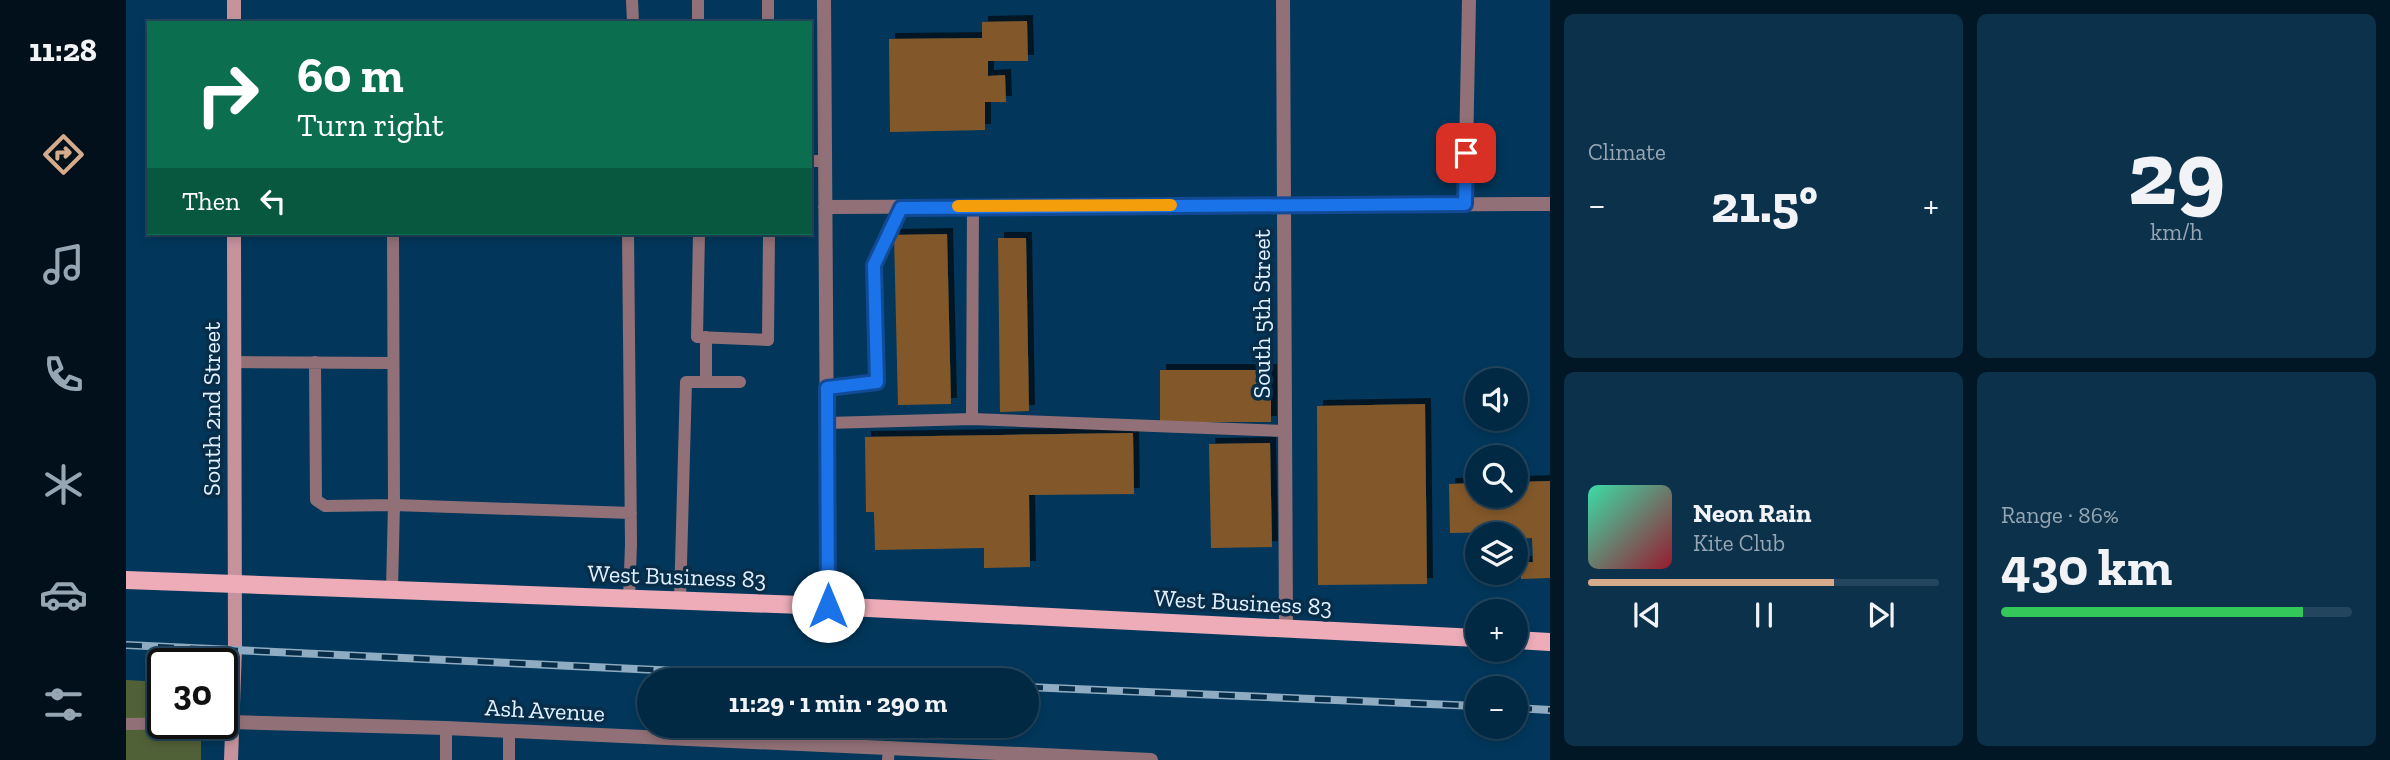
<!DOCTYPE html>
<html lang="en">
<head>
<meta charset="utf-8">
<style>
  :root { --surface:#022944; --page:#0c314b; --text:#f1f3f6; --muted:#96a6b2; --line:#23455d; --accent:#d6ab8b }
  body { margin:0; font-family:"Zilla Slab",serif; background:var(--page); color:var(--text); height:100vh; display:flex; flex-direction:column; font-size:26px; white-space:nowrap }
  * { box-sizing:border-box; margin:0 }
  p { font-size:23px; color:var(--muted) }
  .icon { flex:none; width:38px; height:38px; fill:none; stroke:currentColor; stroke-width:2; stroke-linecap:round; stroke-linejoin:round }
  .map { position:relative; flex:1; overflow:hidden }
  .details { display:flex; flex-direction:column; gap:14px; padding:14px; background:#011725; width:840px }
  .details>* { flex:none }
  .guide { position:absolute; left:21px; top:21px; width:665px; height:214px; border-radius:0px; box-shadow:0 4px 10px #0003,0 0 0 2px var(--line); background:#0b6e4f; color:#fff; overflow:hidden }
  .tools { position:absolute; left:1339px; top:368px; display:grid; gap:14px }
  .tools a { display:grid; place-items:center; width:63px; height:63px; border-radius:50%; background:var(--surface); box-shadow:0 4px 10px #0003,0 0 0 2px var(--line); font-size:35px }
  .speed { position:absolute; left:21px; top:648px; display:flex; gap:14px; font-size:35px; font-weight:700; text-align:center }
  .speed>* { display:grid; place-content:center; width:91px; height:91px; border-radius:50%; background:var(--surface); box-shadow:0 4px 10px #0003,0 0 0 2px var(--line); line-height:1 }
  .speed .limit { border:4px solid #111; border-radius:10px; background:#fff; color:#111 }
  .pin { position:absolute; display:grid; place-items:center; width:60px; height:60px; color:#fff; margin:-30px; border-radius:14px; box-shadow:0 4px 10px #0006 }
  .me { position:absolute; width:77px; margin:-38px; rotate:0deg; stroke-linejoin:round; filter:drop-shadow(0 0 5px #0008) }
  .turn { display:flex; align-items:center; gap:24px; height:147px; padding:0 35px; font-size:32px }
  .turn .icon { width:91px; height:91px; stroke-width:2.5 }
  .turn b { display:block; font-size:49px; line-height:60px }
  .then { display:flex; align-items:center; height:66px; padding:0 35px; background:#0003; gap:14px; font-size:26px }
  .big { font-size:52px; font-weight:800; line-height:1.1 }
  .details .widget { flex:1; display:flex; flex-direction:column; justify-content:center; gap:10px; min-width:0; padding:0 24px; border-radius:10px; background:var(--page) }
  .details .dial { align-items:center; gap:0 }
  .dial b { font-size:91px; line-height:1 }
  .song { display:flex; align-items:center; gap:21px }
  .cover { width:84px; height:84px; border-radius:10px; background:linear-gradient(135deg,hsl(160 70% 55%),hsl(350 70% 35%)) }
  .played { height:7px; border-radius:4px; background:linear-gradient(90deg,var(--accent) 70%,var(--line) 70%) }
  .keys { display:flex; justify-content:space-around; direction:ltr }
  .heat { display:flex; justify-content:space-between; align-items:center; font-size:38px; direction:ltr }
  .charge { height:10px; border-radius:5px; background:linear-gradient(90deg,#34c759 86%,var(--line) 0) }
  .details .tiles { flex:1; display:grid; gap:14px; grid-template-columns:repeat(2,1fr) }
  .trip { position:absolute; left:511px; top:668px; width:402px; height:70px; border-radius:35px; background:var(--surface); box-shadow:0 4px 10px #0003,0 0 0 2px var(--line); font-weight:800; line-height:70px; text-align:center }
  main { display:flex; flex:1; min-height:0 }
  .tabs { display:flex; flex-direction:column; width:126px; justify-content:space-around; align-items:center; background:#01101b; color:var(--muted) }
  .tabs .icon { width:49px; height:49px }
  .tabs .active { color:var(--accent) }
  .tabs b { font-size:32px; color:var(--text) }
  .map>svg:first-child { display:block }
  .green { fill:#516137 }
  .building { fill:#82592c; filter:url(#shadow) }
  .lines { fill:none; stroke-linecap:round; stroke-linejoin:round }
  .service { stroke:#917177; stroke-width:12 }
  .minor { stroke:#917177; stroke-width:14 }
  .secondary { stroke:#c6939d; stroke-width:14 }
  .primary { stroke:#eeacb9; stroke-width:18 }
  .rail-casing { stroke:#8facc2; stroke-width:8 }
  .rail { stroke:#072d49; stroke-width:5; stroke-dasharray:16; stroke-linecap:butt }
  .route-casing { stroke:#114b97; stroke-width:18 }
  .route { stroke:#1a73e8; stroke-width:12 }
  .slow { stroke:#f59e0b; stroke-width:12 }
  .labels { text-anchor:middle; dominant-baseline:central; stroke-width:7; stroke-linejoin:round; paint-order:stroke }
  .street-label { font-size:24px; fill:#e2f1ff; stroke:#072d49 }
</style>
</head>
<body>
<main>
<nav class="tabs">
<b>11:28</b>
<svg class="icon active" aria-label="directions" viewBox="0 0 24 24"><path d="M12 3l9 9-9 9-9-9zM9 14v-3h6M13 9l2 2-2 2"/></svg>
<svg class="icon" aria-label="music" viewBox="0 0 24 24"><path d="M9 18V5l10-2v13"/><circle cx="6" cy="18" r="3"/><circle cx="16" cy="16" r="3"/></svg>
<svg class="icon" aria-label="phone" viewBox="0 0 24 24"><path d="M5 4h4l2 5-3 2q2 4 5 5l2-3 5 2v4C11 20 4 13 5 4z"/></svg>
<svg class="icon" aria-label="climate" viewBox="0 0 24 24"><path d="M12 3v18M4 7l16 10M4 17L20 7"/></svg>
<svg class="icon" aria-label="car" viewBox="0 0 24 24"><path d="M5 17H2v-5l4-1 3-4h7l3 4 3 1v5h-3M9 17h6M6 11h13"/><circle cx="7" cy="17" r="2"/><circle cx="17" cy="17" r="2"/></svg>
<svg class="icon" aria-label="filters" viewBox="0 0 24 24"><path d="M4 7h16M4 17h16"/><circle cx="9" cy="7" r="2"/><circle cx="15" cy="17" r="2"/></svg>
</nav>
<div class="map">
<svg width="1424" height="760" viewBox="0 0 1424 760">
  <defs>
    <filter id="shadow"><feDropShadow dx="6" dy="-6" stdDeviation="0" flood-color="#0009"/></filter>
  </defs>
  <rect width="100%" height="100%" fill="#02375b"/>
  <path class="green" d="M 0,680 L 37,682 L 37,723 L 75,723 L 75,760 L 0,760 Z"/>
  <path class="building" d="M 901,21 L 902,61 L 862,61 L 862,76 L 879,75 L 880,102 L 859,102 L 859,130 L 764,132 L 763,39 L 856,38 L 856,22 Z
    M 821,234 L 825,404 L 772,405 L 768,235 Z
    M 872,238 L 900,238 L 903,411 L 874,412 Z
    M 1034,370 L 1145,370 L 1145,422 L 1034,422 Z
    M 1299,404 L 1301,584 L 1192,585 L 1191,406 Z
    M 1007,433 L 1008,494 L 903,495 L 904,567 L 858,568 L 858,548 L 749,550 L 748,512 L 740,512 L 739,437 Z
    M 1144,443 L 1146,547 L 1085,548 L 1083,444 Z
    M 1424,481 L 1424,578 L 1395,579 L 1394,562 L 1407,562 L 1406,538 L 1390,539 L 1390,534 L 1374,534 L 1374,532 L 1324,533 L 1323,484 L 1351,483 L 1351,495 L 1390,495 L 1390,482 Z"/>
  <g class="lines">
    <path class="service" d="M 506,0 L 507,23
      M 572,0 L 572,23
      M 642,23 L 642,0
      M 684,161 L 699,161
      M 267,233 L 268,505 L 505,513
      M 502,233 L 505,544 L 503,599
      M 573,233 L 571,337 L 642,340 L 643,233
      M 108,362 L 267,363
      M 189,362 L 190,500 L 199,506 L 268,505 L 266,590
      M 580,382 L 580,337
      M 701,388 L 751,381 L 748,265 L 775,208
      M 846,419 L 1159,431
      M 701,423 L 846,419 L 847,206
      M 554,600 L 560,382 L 614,382
      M 0,724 L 92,723
      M 383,731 L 383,760
      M 320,760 L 320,728
      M 762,760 L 763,748"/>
    <path class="minor" d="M 698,0 L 702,606
      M 1157,0 L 1160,628
      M 1339,204 L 1343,0
      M 699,207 L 1424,204
      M 105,722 L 320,728 L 1025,760"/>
    <path class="secondary" d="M 108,23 L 108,0
      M 105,760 L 109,649 L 108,233"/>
    <path class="primary" d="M 0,580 L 702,606 L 1351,638
      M 1390,640 L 1424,642"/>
    <g class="rail-casing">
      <path id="rail" d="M 0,645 L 765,681
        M 901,687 L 1351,706
        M 1390,708 L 1424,710"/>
    </g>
    <use href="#rail" class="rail"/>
  </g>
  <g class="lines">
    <g class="route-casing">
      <path id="route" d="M 702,606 L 701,388 L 751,382 L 748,265 L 775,208 L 1339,204 L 1340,153"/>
    </g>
    <use href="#route" class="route"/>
    <path class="slow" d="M 832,206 L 1045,205"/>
  </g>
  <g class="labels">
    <g class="street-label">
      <text transform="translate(1135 314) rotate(-90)">South 5th Street</text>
      <text transform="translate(85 409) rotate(-90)">South 2nd Street</text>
      <text transform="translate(551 576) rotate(2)">West Business 83</text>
      <text transform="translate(1117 602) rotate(3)">West Business 83</text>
      <text transform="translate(419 710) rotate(3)">Ash Avenue</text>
    </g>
  </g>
</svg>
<div class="tools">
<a><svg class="icon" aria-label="sound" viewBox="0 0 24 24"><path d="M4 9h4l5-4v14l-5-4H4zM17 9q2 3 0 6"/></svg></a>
<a><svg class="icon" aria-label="search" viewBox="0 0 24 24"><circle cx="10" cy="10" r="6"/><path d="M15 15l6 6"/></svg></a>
<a><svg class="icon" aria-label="layers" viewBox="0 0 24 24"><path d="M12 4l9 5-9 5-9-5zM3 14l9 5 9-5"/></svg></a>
<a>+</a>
<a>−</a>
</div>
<div class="speed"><div class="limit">30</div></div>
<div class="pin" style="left:1340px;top:153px;background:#d93025"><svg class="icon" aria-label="arrive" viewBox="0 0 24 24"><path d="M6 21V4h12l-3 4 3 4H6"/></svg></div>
<svg class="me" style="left:702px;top:606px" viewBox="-20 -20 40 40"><circle r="19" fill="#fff"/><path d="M0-13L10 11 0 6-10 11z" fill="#1a73e8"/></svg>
<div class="trip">11:29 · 1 min · 290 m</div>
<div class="guide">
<div class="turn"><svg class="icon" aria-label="right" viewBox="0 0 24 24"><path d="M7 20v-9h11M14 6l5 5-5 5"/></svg><div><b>60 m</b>Turn right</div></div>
<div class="then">Then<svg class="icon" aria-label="left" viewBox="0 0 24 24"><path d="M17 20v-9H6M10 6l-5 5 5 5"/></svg></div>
</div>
</div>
<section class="details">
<div class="tiles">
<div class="widget"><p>Climate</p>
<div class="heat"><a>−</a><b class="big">21.5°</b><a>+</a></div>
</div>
<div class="widget dial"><b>29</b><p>km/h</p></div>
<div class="widget">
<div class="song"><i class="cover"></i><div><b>Neon Rain</b><p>Kite Club</p></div></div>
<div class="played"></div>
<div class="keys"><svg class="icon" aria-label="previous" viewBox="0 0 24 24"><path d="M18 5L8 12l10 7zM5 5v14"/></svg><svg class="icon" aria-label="pause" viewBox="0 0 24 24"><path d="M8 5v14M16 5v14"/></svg><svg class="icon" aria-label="next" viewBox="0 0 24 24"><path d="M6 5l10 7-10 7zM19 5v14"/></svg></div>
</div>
<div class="widget"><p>Range · 86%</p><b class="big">430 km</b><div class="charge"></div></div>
</div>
</section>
</main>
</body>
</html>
